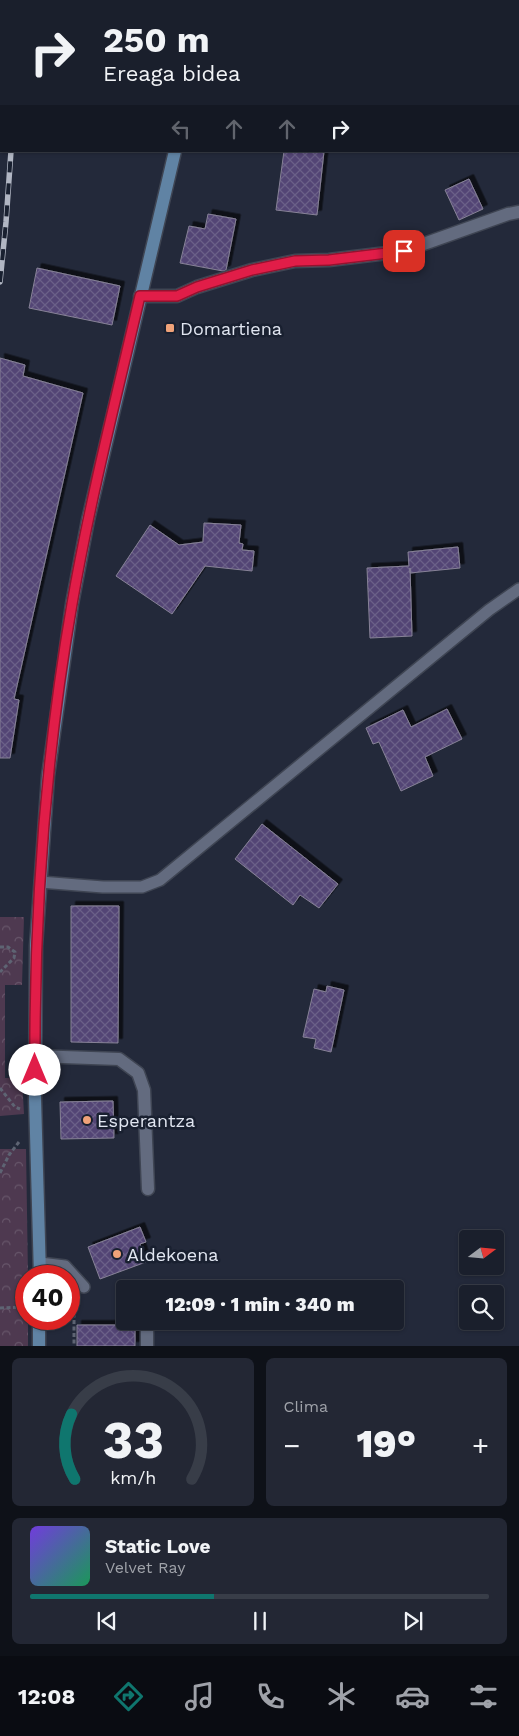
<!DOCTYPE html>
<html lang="es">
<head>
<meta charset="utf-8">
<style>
  :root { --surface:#1a1f2c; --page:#232734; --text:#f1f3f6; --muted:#9fa2a9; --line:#383d48; --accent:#0f766e }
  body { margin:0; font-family:"Work Sans",sans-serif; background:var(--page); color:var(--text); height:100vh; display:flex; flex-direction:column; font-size:19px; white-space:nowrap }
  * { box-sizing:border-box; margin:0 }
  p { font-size:16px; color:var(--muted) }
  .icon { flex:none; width:28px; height:28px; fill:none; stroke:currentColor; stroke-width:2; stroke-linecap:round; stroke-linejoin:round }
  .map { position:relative; height:1346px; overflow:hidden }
  .details { display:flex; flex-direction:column; gap:12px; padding:12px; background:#0e1118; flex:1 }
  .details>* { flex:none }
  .top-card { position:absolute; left:0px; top:0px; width:520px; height:152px; box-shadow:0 1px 4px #0004,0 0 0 1px var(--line); background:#1a1f2c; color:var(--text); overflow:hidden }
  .needle { width:32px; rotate:74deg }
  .controls { position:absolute; left:459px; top:1230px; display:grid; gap:10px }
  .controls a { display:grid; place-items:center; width:45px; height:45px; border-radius:5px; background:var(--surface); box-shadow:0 1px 4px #0004,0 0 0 1px var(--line); font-size:25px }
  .speed { position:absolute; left:15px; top:1265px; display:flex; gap:10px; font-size:25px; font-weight:700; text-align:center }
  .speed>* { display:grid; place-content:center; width:65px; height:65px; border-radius:50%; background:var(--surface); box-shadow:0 1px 4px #0004,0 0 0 1px var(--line); line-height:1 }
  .speed .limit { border:8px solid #d22; background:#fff; color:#111 }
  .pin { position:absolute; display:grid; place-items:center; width:42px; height:42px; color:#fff; margin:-21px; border-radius:10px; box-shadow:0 2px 8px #0006 }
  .me { position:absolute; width:55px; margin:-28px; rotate:0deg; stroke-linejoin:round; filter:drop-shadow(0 0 4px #0008) }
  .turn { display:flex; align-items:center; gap:18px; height:105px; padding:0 20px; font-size:22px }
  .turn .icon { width:65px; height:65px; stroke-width:2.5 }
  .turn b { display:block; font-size:35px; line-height:42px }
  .lanes { display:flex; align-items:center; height:48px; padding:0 20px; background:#0003; justify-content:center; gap:25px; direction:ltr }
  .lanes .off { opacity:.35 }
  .big { font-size:38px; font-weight:800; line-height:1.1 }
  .details .widget { flex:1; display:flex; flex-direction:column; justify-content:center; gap:8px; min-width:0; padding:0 18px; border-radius:8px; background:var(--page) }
  .details .dial { align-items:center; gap:0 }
  .dial svg { height:130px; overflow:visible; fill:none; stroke:var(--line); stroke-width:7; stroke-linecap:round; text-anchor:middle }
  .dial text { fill:var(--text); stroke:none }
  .song { display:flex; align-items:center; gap:15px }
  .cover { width:60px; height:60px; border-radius:8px; background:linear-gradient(135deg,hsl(260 70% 55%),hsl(150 70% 35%)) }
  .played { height:5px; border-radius:2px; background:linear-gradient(90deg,var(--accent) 40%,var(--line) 40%) }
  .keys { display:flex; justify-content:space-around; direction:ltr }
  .heat { display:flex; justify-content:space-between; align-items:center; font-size:28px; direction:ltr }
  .details .tiles { flex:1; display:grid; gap:12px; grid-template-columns:1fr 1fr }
  .widget:last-child { grid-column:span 2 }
  .trip { position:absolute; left:116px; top:1280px; width:288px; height:50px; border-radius:5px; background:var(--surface); box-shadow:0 1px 4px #0004,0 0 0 1px var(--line); font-weight:800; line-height:50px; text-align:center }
  .tab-bar { display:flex; height:80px; justify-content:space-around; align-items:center; background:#0a0c12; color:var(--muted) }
  .tab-bar .icon { width:35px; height:35px }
  .tab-bar .active { color:var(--accent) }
  .tab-bar b { font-size:22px; color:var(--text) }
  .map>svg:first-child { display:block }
  .park { fill:url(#park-crowns) }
  .building { fill:url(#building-cross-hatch); stroke:#878297; filter:url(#shadow) }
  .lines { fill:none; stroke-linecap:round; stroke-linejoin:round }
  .lane-casing { stroke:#3f4553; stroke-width:14 }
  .street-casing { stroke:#3f4553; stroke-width:15 }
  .secondary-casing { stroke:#3f4553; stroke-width:15 }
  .path { stroke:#5e6473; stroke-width:3; stroke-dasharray:4 2.5; stroke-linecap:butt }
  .lane { stroke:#636b7f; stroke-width:11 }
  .street { stroke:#636b7f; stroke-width:12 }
  .secondary { stroke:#6083a4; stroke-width:12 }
  .rail-casing { stroke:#b1b6c3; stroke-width:5.5 }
  .rail { stroke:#192030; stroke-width:4; stroke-dasharray:11; stroke-linecap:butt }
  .route-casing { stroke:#92132f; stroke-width:12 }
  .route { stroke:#e11d48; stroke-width:9 }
  .poi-dot { fill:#f0a279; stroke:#192030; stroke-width:2 }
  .labels { text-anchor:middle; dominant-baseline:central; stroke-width:5; stroke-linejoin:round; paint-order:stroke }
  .poi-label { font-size:18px; fill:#e1e6f1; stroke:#192030; text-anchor:start }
</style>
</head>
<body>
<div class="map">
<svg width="519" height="1346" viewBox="0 0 519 1346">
  <defs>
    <pattern id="park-crowns" width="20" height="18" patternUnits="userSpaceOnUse" patternTransform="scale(1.25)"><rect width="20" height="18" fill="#4e3950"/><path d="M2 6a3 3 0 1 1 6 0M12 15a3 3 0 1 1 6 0" fill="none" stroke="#67566a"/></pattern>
    <pattern id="building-cross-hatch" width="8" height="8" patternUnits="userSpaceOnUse" patternTransform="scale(1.25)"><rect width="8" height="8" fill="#524574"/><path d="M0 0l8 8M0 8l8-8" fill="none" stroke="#6b6088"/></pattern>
    <filter id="shadow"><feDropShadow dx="4.5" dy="-4.5" stdDeviation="0" flood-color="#0009"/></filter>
  </defs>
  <rect width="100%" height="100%" fill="#23293a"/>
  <path class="park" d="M 0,917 L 24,917 L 22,985 L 5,985 L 5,1078 L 22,1078 L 24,1114 L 0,1116 Z
    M 0,1149 L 26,1149 L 28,1276 L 26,1276 L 26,1319 L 28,1319 L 28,1346 L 0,1346 Z"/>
  <path class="building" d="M 284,151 L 324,151 L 317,215 L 276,210 Z
    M 469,179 L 483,209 L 459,220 L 445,190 Z
    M 208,214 L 236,219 L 226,270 L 223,271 L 180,263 L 189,226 L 205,229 Z
    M 37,268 L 120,286 L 112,325 L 29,308 Z
    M 0,358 L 25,365 L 23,376 L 83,393 L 14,699 L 19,700 L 10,758 L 0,758 Z
    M 204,523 L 241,525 L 239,543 L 243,544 L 242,550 L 254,551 L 252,571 L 205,566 L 172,614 L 116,576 L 150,525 L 179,545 L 203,542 Z
    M 458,547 L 460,568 L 410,573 L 410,568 L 412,636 L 370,638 L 367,568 L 409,566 L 408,552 Z
    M 447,709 L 462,739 L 425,757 L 433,776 L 401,791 L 379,742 L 373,744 L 366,728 L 403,710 L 411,727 Z
    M 262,824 L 338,884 L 319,908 L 300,895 L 293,905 L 235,859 Z
    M 71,906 L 119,906 L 118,1043 L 71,1042 Z
    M 327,986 L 344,990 L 331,1052 L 314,1048 L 316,1039 L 303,1037 L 314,989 L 326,992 Z
    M 113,1101 L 114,1138 L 61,1139 L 60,1102 Z
    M 140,1227 L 146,1242 L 140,1244 L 146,1262 L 100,1279 L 88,1247 Z
    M 77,1325 L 135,1325 L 135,1346 L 77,1346 Z"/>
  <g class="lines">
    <g class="lane-casing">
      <path id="lane" d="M 40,882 L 103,887 L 142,887 L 160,880 L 489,610 L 519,589
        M 40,1263 L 65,1266 L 84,1287"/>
    </g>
    <g class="street-casing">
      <path id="street" d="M 140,296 L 177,296 L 197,287 L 252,270 L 295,261 L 329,260 L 404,251 L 508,214 L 519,212
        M 35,1056 L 119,1059 L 138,1073 L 144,1090 L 148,1189
        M 147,1330 L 147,1346"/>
    </g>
    <g class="secondary-casing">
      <path id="secondary" d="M 201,1 L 202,0
        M 40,1276 L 35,1098 L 36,946 L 48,776 L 72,604 L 88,520 L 175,151
        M 39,1319 L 39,1346"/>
    </g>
    <path class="path" d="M 0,947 L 8,947 L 15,952 L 14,958 L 0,972
      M 0,1088 L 15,1107 L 20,1109
      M 0,1173 L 9,1155 L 19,1142
      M 74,1307 L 74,1346
      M 0,1308 L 26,1307"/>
    <use href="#lane" class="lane"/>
    <use href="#street" class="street"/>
    <use href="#secondary" class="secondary"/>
    <g class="rail-casing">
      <path id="rail" d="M 18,1 L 18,0
        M 0,282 L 6,222 L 11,151"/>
    </g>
    <use href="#rail" class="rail"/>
  </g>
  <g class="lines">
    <g class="route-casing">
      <path id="route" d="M 35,1070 C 34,914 45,758 72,604 C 90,500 116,398 140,296 L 177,296 L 197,287 L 252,270 L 295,261 L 329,260 L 404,251"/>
    </g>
    <use href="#route" class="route"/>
  </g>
  <g class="poi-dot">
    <rect x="165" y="323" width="10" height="10" rx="2.5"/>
    <circle cx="87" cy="1120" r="5"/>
    <circle cx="117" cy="1254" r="5"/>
  </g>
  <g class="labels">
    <g class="poi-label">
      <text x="180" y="328">Domartiena</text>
      <text x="97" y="1120">Esperantza</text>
      <text x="127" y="1254">Aldekoena</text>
    </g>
  </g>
</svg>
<div class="controls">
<a><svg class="needle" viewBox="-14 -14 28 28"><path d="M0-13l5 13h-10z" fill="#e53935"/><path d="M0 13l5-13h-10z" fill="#9fa2a9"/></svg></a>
<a><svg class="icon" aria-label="search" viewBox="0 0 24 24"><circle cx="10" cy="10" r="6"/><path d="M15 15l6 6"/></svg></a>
</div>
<div class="speed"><div class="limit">40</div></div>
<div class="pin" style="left:404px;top:251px;background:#d93025"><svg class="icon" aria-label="arrive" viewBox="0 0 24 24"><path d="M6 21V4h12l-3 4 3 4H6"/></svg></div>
<svg class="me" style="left:35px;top:1070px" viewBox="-20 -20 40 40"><circle r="19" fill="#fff"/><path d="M0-13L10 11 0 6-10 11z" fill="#e11d48"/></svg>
<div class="trip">12:09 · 1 min · 340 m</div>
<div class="top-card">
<div class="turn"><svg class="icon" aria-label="right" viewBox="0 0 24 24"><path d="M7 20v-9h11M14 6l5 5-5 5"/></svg><div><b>250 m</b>Ereaga bidea</div></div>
<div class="lanes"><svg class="icon off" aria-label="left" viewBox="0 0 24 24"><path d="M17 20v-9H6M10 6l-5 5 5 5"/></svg><svg class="icon off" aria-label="ahead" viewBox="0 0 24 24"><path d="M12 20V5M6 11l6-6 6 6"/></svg><svg class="icon off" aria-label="ahead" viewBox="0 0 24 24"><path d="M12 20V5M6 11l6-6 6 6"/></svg><svg class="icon" aria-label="right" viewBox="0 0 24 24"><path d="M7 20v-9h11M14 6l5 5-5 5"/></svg></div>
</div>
</div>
<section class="details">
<div class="tiles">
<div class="widget dial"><svg viewBox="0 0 100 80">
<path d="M14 69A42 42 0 1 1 86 69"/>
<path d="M14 69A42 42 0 0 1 12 29" stroke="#0f766e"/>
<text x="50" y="56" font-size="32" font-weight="700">33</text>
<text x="50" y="72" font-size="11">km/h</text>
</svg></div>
<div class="widget"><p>Clima</p>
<div class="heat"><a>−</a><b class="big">19°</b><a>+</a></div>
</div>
<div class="widget">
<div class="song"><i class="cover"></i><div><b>Static Love</b><p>Velvet Ray</p></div></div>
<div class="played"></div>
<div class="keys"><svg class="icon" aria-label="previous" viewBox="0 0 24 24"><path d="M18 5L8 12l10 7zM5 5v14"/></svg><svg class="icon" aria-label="pause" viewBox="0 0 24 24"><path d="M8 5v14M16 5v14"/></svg><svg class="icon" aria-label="next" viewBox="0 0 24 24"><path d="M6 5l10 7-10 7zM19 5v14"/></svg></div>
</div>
</div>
</section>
<nav class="tab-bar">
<b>12:08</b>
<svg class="icon active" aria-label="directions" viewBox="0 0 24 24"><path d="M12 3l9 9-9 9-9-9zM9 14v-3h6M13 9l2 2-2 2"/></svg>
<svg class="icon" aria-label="music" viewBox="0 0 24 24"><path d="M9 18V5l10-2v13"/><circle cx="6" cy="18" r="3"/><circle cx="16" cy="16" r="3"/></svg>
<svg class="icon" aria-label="phone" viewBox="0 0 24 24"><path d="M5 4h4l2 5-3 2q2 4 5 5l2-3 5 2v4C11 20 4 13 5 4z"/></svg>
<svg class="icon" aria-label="climate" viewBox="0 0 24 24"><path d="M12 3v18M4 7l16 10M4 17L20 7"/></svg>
<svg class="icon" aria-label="car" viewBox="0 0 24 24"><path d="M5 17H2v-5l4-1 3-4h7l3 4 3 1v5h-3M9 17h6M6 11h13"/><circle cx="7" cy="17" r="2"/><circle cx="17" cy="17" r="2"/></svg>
<svg class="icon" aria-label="filters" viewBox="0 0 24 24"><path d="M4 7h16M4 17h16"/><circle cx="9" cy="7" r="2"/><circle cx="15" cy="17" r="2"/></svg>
</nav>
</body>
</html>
